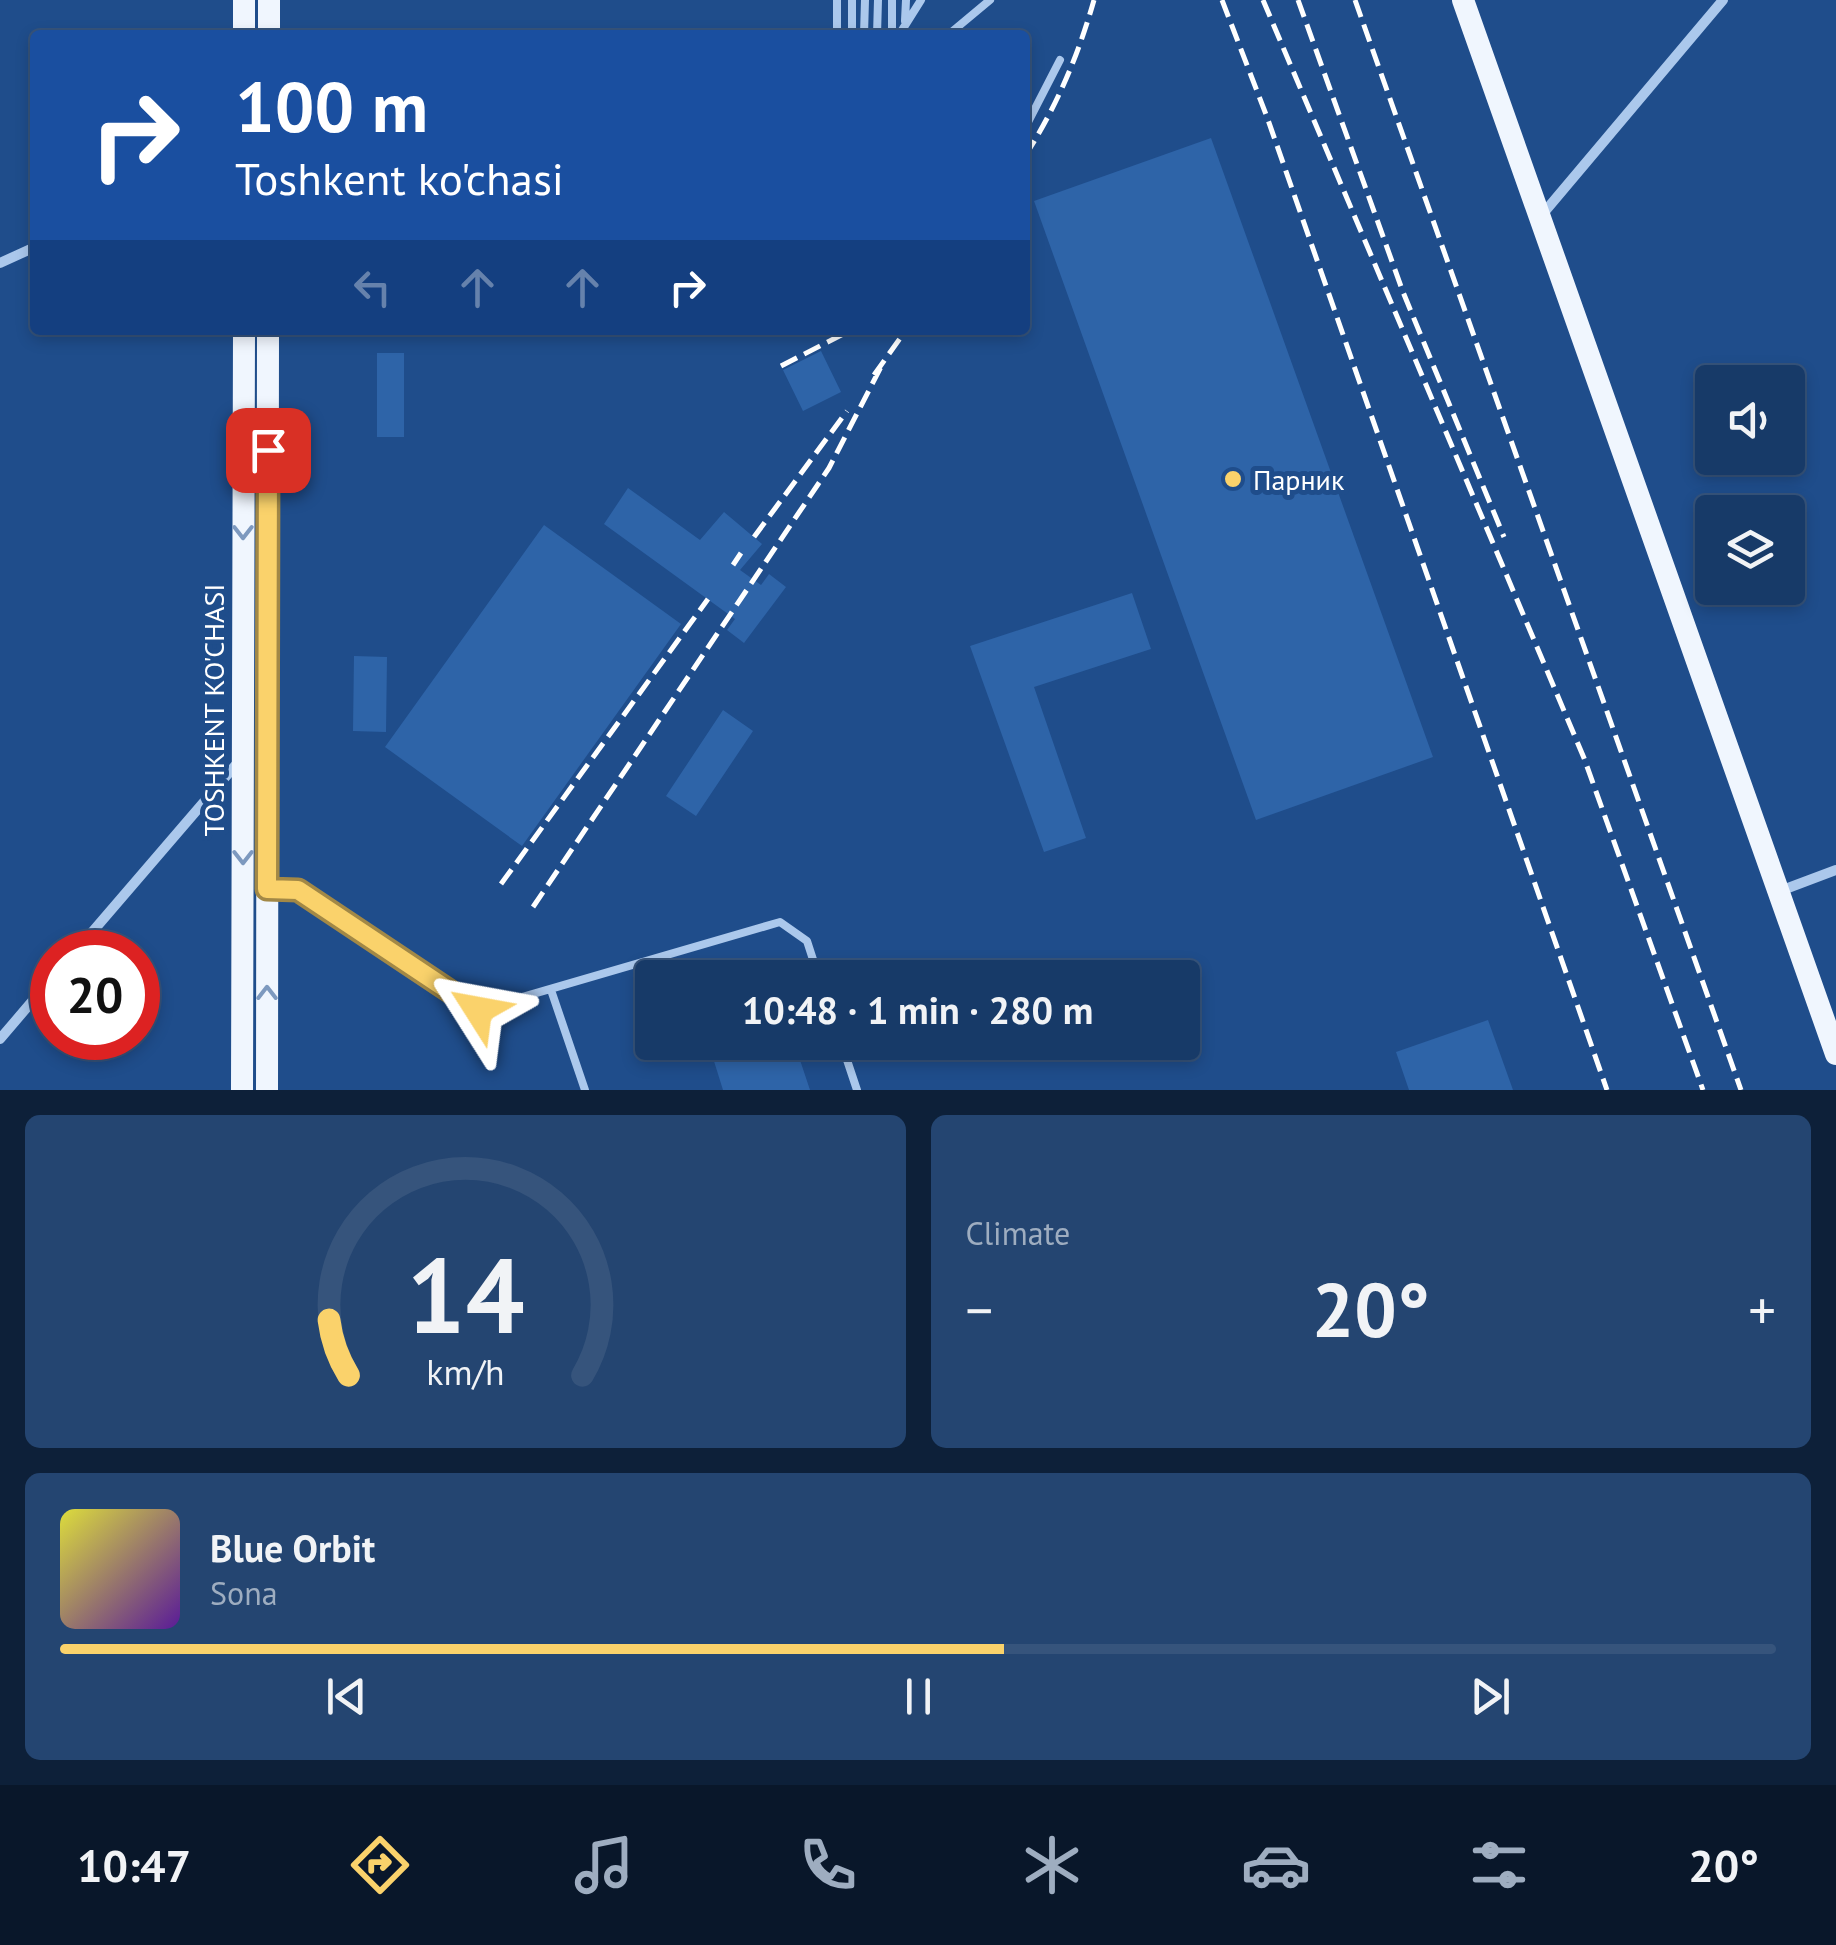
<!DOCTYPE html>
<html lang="en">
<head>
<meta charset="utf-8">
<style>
  :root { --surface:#173a68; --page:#244571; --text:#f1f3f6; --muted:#9eadc0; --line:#36547c; --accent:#fad26b }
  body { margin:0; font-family:"PT Sans",sans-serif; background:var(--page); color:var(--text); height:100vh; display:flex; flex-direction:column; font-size:38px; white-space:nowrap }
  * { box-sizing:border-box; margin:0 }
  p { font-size:32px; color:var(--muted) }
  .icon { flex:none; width:55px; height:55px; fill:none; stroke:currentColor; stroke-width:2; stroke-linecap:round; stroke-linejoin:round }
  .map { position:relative; height:1090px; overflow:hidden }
  .sheet { display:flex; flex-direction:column; gap:25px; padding:25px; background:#0d2039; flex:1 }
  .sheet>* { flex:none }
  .guide { position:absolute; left:30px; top:30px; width:1000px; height:305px; border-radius:10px; box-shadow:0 5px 15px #0003,0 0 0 2px var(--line); background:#1a4fa0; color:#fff; overflow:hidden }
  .buttons { position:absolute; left:1695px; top:365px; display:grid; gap:20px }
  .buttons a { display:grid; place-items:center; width:110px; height:110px; border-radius:10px; background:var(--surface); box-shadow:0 5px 15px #0003,0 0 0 2px var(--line); font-size:50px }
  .speed { position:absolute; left:30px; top:930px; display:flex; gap:20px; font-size:50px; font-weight:700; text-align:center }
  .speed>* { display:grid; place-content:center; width:130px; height:130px; border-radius:50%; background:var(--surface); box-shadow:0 5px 15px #0003,0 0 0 2px var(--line); line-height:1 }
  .speed .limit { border:15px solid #d22; background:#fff; color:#111 }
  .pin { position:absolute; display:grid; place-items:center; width:85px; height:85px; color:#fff; margin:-42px; border-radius:20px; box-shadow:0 5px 15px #0006 }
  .me { position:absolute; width:110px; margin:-55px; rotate:304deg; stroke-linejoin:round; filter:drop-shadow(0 0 8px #0008) }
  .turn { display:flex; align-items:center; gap:35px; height:210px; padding:0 40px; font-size:45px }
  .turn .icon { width:130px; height:130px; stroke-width:2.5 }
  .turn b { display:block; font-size:70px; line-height:85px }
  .lanes { display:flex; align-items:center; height:95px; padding:0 40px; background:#0003; justify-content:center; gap:50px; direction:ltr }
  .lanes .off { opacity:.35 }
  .big { font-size:75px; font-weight:800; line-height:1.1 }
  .sheet .card { flex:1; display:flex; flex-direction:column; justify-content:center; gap:15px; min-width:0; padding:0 35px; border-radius:15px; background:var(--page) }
  .sheet .dial { align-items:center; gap:0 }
  .dial svg { height:260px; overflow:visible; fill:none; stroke:var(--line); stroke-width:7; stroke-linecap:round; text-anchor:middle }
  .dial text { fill:var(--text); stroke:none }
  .song { display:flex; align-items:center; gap:30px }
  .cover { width:120px; height:120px; border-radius:15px; background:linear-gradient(135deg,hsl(60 70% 55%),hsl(270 70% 35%)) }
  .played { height:10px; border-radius:5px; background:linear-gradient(90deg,var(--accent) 55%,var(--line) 55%) }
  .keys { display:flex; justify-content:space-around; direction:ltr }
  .heat { display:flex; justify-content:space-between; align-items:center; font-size:55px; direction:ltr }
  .sheet .tiles { flex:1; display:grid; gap:25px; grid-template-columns:1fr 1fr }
  .card:last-child { grid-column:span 2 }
  .trip { position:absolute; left:635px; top:960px; width:565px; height:100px; border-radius:10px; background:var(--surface); box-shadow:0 5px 15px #0003,0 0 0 2px var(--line); font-weight:800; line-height:100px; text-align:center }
  .dock { display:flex; height:160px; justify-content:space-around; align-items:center; background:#09172a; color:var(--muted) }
  .dock .icon { width:70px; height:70px }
  .dock .active { color:var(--accent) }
  .dock b { font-size:45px; color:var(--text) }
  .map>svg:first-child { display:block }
  .building { fill:#2e64a8 }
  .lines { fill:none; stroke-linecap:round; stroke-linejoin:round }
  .service { stroke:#abc8ec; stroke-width:8 }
  .minor { stroke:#abc8ec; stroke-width:10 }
  .primary { stroke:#f0f6fe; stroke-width:22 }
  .rail { stroke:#fff; stroke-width:5; stroke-dasharray:18 8; stroke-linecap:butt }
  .oneway { stroke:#7d99bf }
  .route-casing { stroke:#a28846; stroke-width:25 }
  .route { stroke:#fad26b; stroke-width:18 }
  .poi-dot { fill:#fad26b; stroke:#1f4d8b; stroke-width:4 }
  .labels { text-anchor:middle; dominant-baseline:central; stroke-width:10; stroke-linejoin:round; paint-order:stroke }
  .poi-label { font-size:28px; fill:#fff; stroke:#1f4d8b; text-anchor:start }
  .street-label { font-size:28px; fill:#fff; stroke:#1f4d8b }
</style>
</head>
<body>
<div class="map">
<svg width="1836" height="1090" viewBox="0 0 1836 1090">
  <rect width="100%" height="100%" fill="#1f4d8b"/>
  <path class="building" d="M 1211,138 L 1433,757 L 1256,820 L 1034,201 Z
    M 821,351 L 841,392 L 803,411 L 783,370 Z
    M 377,353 L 404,353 L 404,437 L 377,437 Z
    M 628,488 L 700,540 L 724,512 L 762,544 L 740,570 L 761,585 L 769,574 L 786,587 L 744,643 L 727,630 L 735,619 L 604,524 Z
    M 544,525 L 681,624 L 522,846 L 385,747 Z
    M 1132,593 L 1151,649 L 1034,687 L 1086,838 L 1044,852 L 970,646 Z
    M 354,656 L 387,657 L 386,732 L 353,731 Z
    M 723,710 L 753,731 L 696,816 L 666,796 Z
    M 1488,1020 L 1513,1090 L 1409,1090 L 1396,1052 Z
    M 708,1042 L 794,1042 L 810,1090 L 723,1090 Z"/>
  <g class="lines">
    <path class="service" d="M 905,21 L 906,0
      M 837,35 L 837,0
      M 852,35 L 852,0
      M 864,35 L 865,0
      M 877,35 L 878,0
      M 892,35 L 892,0
      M 899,35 L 921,0
      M 948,35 L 990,0
      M 1025,128 L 1060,60
      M 271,889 L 298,890 L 478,1010 L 780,922 L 807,941 L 819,978
      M 551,990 L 585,1090
      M 841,1042 L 857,1090"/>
    <path class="minor" d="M 1541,216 L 1723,0
      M 0,263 L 35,247
      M 1780,891 L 1836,870
      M 75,952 L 240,760
      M 0,1039 L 52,978"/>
    <path class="primary" d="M 244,0 L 244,35
      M 269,0 L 269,35
      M 1463,0 L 1836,1054
      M 242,1090 L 244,330
      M 267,1090 L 268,330"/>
    <path class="rail" d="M 1222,0 L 1267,117 L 1607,1090
      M 1263,0 L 1584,758 L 1703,1090
      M 1298,0 L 1403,292 L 1504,537
      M 1355,0 L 1741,1090
      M 1025,156 C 1057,106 1078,56 1094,0
      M 781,366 L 851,330
      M 874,375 L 906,330
      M 754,537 L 847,411
      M 733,565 L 741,553
      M 501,884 L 708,599
      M 533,907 L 829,468 L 883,363"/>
  </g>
  <defs><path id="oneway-chevron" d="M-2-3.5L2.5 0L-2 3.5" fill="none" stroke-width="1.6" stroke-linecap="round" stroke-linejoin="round" transform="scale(2.5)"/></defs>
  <g class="oneway">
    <use href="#oneway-chevron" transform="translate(243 532) rotate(90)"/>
    <use href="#oneway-chevron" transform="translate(243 857) rotate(90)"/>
    <use href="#oneway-chevron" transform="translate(267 993) rotate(-90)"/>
  </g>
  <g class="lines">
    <g class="route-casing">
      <path id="route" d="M 268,450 L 267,889 L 298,890 L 478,1010"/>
    </g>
    <use href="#route" class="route"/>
  </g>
  <circle class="poi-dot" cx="1233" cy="479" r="10"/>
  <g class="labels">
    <g class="poi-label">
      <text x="1253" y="479">Парник</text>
    </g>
    <g class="street-label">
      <text transform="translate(213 710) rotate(-90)">TOSHKENT KO'CHASI</text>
    </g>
  </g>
</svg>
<div class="buttons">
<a><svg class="icon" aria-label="sound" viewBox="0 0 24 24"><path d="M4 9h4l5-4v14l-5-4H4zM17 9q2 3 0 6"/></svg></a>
<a><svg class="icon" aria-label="layers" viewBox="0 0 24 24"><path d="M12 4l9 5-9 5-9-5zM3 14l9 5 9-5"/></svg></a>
</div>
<div class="speed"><div class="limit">20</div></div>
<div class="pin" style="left:268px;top:450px;background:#d93025"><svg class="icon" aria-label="arrive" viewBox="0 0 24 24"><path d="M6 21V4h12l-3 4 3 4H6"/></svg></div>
<svg class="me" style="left:478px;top:1010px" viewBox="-20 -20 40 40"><path d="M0-17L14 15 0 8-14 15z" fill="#fad26b" stroke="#fff" stroke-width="4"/></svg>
<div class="trip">10:48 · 1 min · 280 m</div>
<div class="guide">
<div class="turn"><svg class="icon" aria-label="right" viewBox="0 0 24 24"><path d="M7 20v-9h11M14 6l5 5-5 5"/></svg><div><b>100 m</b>Toshkent ko'chasi</div></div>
<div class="lanes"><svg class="icon off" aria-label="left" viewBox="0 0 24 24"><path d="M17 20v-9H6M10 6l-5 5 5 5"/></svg><svg class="icon off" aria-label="ahead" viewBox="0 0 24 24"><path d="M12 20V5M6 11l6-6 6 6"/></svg><svg class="icon off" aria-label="ahead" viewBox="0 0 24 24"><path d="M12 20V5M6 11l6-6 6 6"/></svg><svg class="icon" aria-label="right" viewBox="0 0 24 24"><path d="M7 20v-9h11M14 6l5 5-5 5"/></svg></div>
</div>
</div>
<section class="sheet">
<div class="tiles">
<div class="card dial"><svg viewBox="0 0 100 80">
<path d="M14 69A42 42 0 1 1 86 69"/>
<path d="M14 69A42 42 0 0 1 8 52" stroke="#fad26b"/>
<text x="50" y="56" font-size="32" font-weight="700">14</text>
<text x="50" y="72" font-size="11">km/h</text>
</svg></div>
<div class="card"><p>Climate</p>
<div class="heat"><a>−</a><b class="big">20°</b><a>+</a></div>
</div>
<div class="card">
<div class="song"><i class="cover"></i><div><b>Blue Orbit</b><p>Sona</p></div></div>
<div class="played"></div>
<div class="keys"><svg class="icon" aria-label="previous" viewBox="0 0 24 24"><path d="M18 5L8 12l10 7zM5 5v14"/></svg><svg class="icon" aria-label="pause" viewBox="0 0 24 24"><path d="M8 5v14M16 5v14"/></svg><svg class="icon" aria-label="next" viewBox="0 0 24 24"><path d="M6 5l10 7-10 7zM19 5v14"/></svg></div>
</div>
</div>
</section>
<nav class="dock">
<b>10:47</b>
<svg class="icon active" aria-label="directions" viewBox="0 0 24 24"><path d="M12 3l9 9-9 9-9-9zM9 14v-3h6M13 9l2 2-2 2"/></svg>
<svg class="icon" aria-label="music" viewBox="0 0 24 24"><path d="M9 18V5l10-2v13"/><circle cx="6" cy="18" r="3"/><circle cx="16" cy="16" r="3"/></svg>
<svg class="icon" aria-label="phone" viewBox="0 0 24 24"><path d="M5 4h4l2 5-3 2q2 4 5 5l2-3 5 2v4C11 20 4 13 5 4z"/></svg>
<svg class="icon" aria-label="climate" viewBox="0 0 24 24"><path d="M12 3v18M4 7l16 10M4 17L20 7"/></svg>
<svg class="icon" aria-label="car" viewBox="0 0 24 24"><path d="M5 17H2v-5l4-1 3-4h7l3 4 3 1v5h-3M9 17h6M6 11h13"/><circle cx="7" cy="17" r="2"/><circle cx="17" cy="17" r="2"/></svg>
<svg class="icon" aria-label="filters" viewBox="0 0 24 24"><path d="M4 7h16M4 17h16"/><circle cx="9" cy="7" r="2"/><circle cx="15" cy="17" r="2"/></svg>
<b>20°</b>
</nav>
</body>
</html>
